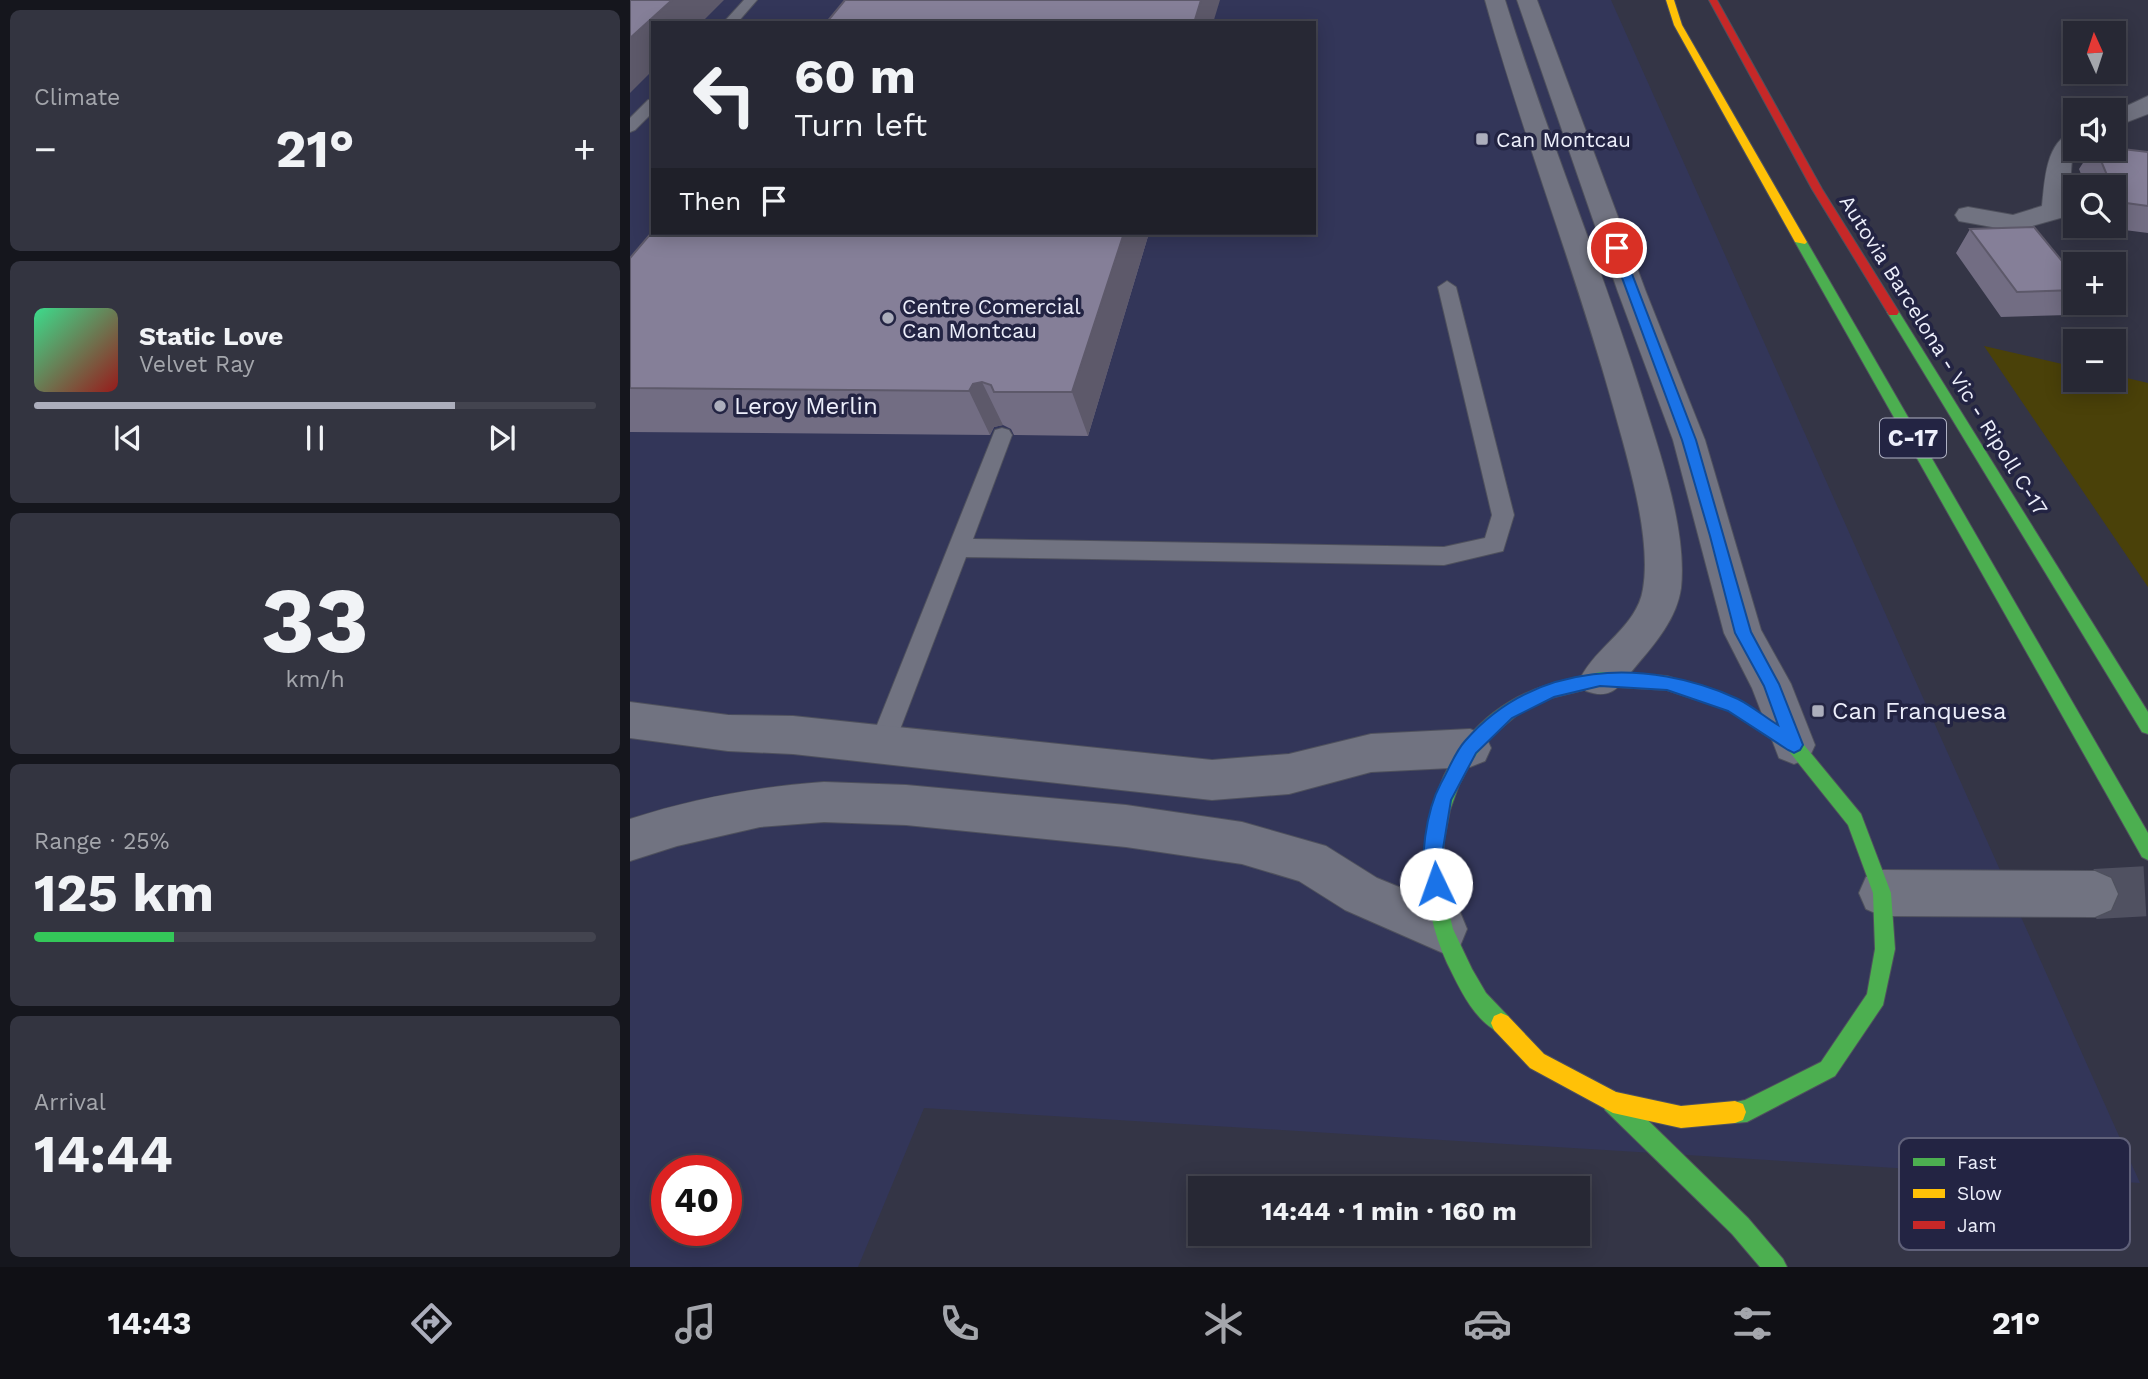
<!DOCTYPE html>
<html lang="en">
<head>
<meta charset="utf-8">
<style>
  :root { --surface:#272834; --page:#333440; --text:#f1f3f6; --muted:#a4a6ac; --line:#43444f; --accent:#acaebc }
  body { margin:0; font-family:"Work Sans",sans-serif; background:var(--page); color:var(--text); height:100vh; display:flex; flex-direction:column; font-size:26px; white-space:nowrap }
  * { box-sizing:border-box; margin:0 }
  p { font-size:23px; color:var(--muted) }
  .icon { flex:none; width:38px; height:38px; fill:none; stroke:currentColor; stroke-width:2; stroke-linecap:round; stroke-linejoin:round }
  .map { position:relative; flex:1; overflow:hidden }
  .drawer { display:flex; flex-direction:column; gap:10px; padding:10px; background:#15161d; width:630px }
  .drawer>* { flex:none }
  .hud { position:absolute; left:21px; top:21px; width:665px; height:214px; border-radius:0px; box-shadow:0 4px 18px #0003,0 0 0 2px var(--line); background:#272834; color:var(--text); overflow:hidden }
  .needle { width:46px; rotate:357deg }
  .buttons { position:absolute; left:1433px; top:21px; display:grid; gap:14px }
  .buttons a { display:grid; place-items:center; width:63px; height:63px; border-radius:0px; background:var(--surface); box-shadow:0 4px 18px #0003,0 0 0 2px var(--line); font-size:35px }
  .speed { position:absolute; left:21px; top:1155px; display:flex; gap:14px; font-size:35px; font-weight:700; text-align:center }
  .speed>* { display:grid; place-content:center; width:91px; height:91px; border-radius:50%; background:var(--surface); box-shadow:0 4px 18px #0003,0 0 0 2px var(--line); line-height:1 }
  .speed .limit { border:10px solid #d22; background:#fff; color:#111 }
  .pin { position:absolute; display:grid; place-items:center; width:60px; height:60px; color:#fff; margin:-30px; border:4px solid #fff; border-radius:50%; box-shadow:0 2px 7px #0007 }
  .me { position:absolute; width:77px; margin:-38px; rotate:357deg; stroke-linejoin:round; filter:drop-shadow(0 0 5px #0008) }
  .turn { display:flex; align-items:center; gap:24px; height:147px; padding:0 28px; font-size:32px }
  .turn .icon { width:91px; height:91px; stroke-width:2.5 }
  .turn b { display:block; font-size:49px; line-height:60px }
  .then { display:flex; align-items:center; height:66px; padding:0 28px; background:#0003; gap:14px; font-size:26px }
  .big { font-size:52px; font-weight:700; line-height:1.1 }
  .drawer .card { flex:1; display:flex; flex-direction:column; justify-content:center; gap:10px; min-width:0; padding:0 24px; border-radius:10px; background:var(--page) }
  .drawer .dial { align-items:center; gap:0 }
  .dial b { font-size:91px; line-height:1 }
  .song { display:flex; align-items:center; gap:21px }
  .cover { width:84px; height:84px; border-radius:10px; background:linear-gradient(135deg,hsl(150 70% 55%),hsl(0 70% 35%)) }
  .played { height:7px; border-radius:4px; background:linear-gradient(90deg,var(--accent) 75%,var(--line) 75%) }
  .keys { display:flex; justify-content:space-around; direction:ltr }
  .heat { display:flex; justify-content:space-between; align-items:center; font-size:38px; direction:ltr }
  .charge { height:10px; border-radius:5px; background:linear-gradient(90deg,#34c759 25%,var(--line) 0) }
  .trip { position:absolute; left:558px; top:1176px; width:402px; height:70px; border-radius:0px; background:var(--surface); box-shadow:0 4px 18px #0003,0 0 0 2px var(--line); font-weight:700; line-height:70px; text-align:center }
  .dock { display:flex; height:112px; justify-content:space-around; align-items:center; background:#101015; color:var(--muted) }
  .dock .icon { width:49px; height:49px }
  .dock .active { color:var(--accent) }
  .dock b { font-size:32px; color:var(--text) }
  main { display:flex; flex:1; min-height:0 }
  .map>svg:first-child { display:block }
  .built { fill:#333659; fill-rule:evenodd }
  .green { fill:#4a4109 }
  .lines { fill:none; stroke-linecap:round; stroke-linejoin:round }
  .street-tunnel { stroke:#505161; stroke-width:50; stroke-dasharray:50 25; stroke-linecap:butt }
  .lane-casing { stroke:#4f515d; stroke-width:2 }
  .street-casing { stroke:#4f515d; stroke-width:2 }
  .fast-casing { stroke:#4f515d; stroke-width:2 }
  .slow-casing { stroke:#4f515d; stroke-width:2 }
  .jam-casing { stroke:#4f515d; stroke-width:2 }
  .lane { fill:#717381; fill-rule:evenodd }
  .street { fill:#717381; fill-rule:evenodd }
  .fast { fill:#4caf50; fill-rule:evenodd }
  .slow { fill:#ffc107; fill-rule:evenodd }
  .jam { fill:#c62828; fill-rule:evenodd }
  .wall { fill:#726d83 }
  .shaded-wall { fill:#5d596a }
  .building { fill:#857f98; stroke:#5d596a; stroke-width:2 }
  .route { fill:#1a73e8; stroke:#114b97; stroke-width:2 }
  .poi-dot { fill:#acaebc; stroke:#232443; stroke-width:2.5 }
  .labels { text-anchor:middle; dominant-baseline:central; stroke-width:7; stroke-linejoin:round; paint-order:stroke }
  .far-poi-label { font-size:21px; fill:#edeffb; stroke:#232443; text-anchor:start }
  .far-street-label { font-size:21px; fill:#edeffb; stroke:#232443 }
  .shield { fill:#232443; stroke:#b0b2c4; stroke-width:2 }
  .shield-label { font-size:23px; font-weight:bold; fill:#edeffb }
  .poi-label { font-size:24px; fill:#edeffb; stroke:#232443; text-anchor:start }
  .key { fill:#232443; stroke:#60617a; stroke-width:2 }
  .key-label { font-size:19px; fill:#edeffb }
</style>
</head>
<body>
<main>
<section class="drawer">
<div class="card"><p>Climate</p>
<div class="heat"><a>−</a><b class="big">21°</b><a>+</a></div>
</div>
<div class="card">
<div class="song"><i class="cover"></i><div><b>Static Love</b><p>Velvet Ray</p></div></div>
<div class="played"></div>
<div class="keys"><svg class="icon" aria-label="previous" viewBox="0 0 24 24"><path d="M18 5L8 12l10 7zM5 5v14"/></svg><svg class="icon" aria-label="pause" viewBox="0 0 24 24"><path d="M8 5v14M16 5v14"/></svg><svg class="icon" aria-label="next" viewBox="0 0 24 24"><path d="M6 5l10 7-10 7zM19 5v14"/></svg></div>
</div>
<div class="card dial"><b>33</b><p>km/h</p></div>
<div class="card"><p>Range · 25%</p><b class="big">125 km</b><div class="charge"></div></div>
<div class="card"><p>Arrival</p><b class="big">14:44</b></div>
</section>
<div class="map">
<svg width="1518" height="1267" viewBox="0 0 1518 1267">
  <rect width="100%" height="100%" fill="#343546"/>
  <path class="built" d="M 0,0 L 981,0 L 1510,1183 L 294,1108 L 228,1267 L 0,1267 ZM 23,23 L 684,23 L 684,233 L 23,233 ZM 37,1171 L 96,1171 L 96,1230 L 37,1230 Z"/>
  <path class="green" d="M 1354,346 L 1445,367 L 1446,380 L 1484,380 L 1484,375 L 1518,383 L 1518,587 Z"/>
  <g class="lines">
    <path class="street-tunnel" d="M 1465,894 L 1518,891"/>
    <g class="lane-casing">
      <path id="lane" d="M 114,0 L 127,0 L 107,23 L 93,23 Z
        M 23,99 L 23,112 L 5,130 L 0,132 L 0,118 L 18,100 Z
        M 817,281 L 826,287 L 884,515 L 873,551 L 814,565 L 336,557 L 261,753 L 252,757 L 243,753 L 239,745 L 365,430 L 372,428 L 379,430 L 382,435 L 343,539 L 814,547 L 855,538 L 862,515 L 808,287 Z"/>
    </g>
    <g class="street-casing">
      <path id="street" d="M 855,0 L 875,0 C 917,135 972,266 1014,402 C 1031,457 1057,531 1051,588 C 1047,618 1025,644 1006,666 C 990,685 983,701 956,691 L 950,679 C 966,646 1007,627 1013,589 C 1022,537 997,457 983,406 C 945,269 893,137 855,0 Z
        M 887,0 L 907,0 L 1016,292 L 1075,440 L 1131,630 L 1161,684 L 1185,745 L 1179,758 L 1164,764 L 1149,758 L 1122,688 L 1094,633 L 1043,440 L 988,292 Z
        M 1518,96 L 1518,114 L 1484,127 L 1484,112 Z
        M 1446,131 L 1446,149 L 1450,149 L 1442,159 L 1438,211 L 1434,217 L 1384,231 L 1329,221 L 1325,215 L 1329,209 L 1338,207 L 1383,215 L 1412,206 C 1415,181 1415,139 1446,131 Z
        M 0,702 L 98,715 L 163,716 L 582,760 L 659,754 L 741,734 L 840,729 L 855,735 L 861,748 L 855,761 L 840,767 L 741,772 L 659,794 L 582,800 L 163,754 L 98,751 L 0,738 Z
        M 194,782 L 276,785 L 496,805 L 612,822 L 696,846 L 747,878 L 830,912 L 837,929 L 830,946 L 813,953 L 715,910 L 669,881 L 612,864 L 496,847 L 276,825 L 194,822 L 130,827 L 47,846 L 0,861 L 0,819 C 65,798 126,787 194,782 Z
        M 1252,870 L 1465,871 L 1481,878 L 1488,894 L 1481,910 L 1465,917 L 1252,916 L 1236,909 L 1229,893 L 1236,877 Z"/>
    </g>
    <g class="fast-casing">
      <path id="fast" d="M 1167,240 L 1177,242 L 1518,833 L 1518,860 L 1512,857 L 1165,242 Z
        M 1263,308 L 1269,312 L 1518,712 L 1518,734 L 1512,732 L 1257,312 Z
        M 970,672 L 1037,676 L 1103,698 L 1170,740 L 1231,814 L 1261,893 L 1265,949 L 1253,1005 L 1205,1076 L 1117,1122 L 1105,1123 L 1097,1120 L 1094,1112 L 1097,1104 L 1115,1100 L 1191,1062 L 1237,994 L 1245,949 L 1243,893 L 1218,825 L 1158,750 L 1098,710 L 1037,690 L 970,686 L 921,698 L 892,711 L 859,738 L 841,762 L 829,785 L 820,810 L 814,840 L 813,870 L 816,900 L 823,929 L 842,969 L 856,993 L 878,1016 L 881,1023 L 878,1030 L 871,1033 C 844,1022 829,987 817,963 C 777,876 791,755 879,702 C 907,685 939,679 970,672 Z
        M 983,1091 L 991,1094 L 1118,1218 L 1153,1259 L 1157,1267 L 1130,1267 L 1102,1234 L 975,1110 L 972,1102 L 975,1094 Z"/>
    </g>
    <g class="slow-casing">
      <path id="slow" d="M 1036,0 L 1044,0 L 1052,25 L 1177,242 L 1175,244 L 1165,242 L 1044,25 Z
        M 871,1013 L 878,1016 L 914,1054 L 986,1092 L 1051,1106 L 1105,1101 L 1113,1104 L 1116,1112 L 1113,1120 L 1105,1123 L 1051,1128 L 983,1113 L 900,1068 L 864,1030 L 861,1023 L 864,1016 Z"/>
    </g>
    <g class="jam-casing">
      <path id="jam" d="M 1079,0 L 1087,0 L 1192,189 L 1269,312 L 1267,315 L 1259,315 L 1182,189 Z"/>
    </g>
    <use href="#lane" class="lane"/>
    <use href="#street" class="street"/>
    <use href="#fast" class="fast"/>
    <use href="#slow" class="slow"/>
    <use href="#jam" class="jam"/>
  </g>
  <path class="wall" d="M 1462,149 L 1484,149 L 1518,152 L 1518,233 L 1471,227 L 1471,226 L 1484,226 L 1484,187 L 1456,187 L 1449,169 Z
    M 1340,229 L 1446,278 L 1446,303 L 1438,315 L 1371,317 L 1326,253 Z
    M 519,233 L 458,436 L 384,435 L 381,429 L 373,425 L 364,427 L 360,435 L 0,432 L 0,258 Z"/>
  <path class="shaded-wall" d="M 42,0 L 94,0 L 71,23 L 23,23 L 23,70 L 0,93 L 0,38 Z
    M 571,0 L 590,0 L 583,23 L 564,23 Z
    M 494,233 L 519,233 L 458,436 L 442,392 Z
    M 352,382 L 373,425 L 364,427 L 360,435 L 339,391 L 343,384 Z"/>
  <path class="building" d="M 0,0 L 42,0 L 0,38 Z
    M 215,0 L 571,0 L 564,23 L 196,23 Z
    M 1484,148 L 1518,152 L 1518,206 L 1489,202 L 1484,191 L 1484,187 L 1482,187 L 1466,149 L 1484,149 Z
    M 1404,227 L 1446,278 L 1446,290 L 1387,292 L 1340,229 Z
    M 23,231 L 23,233 L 494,233 L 442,392 L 364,392 L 361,385 L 352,382 L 343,384 L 339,391 L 0,388 L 0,258 Z"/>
  <path class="route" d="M 987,245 L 992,248 L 1066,440 L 1121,632 L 1149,684 L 1173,745 L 1170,750 L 1164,753 L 1158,750 L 1098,711 L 1037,690 L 970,686 L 924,697 L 882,718 L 846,753 L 821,800 L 811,861 L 815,884 L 812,891 L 806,893 L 799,891 C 787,863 797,809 811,783 C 819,769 825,752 835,741 C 904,661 1017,657 1108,699 C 1122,706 1135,717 1148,725 L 1134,686 L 1105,633 L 1080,536 L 1052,440 L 981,248 Z"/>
  <g class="poi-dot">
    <rect x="845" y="132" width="14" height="14" rx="3.5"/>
    <circle cx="258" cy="318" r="7"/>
    <circle cx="90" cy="406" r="7"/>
    <rect x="1181" y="704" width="14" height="14" rx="3.5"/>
  </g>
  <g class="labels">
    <g class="far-poi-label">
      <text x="866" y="139">Can Montcau</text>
      <text x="272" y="306">Centre Comercial<tspan x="272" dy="24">Can Montcau</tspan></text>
    </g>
    <g class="far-street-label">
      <text transform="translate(1314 355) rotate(58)">Autovia Barcelona - Vic - Ripoll C-17</text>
    </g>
    <rect class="shield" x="1250" y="418.5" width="66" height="39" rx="5"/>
    <g class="shield-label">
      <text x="1283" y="438">C-17</text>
    </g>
    <g class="poi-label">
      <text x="104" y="406">Leroy Merlin</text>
      <text x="1202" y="711">Can Franquesa</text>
    </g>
  </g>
  <rect x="1269" y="1138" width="231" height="112" rx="10" class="key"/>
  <rect x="1283" y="1158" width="32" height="8" fill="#4caf50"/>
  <rect x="1283" y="1189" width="32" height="9" fill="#ffc107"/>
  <rect x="1283" y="1221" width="32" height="8" fill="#c62828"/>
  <g class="key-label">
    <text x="1327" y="1169">Fast</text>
    <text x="1327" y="1200">Slow</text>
    <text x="1327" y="1232">Jam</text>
  </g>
</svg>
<div class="buttons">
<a><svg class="needle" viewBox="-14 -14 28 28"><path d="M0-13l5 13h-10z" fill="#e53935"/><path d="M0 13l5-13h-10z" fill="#a4a6ac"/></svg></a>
<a><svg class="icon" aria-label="sound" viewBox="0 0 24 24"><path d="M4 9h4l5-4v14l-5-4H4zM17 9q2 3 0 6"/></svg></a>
<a><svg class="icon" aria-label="search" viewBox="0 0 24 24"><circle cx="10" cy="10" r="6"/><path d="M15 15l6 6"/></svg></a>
<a>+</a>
<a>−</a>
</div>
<div class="speed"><div class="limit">40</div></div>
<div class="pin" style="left:987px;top:248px;background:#d93025"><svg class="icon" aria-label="arrive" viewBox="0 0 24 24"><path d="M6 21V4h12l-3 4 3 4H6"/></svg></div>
<svg class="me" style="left:806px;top:884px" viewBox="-20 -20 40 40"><circle r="19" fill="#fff"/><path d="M0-13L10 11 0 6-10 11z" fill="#1a73e8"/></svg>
<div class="trip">14:44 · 1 min · 160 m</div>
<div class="hud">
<div class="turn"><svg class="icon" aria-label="left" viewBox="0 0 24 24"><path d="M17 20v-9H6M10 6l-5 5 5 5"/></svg><div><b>60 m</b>Turn left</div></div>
<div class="then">Then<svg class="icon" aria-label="arrive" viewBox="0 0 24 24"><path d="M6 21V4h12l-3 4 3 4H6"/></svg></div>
</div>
</div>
</main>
<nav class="dock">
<b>14:43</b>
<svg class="icon active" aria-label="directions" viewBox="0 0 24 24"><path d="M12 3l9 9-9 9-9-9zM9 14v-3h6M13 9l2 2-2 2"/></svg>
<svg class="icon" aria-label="music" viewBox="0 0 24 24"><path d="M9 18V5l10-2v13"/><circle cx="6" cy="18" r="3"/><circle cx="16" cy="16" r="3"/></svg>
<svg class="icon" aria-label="phone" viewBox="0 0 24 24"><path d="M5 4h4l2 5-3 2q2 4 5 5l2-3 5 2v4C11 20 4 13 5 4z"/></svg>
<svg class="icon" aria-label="climate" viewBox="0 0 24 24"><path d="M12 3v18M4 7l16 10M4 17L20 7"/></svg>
<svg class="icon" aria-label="car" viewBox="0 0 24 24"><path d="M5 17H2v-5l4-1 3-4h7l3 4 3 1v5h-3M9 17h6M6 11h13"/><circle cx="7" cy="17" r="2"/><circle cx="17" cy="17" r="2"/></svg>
<svg class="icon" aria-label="filters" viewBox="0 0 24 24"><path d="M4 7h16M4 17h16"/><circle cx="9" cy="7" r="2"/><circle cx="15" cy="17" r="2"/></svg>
<b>21°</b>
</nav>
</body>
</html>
